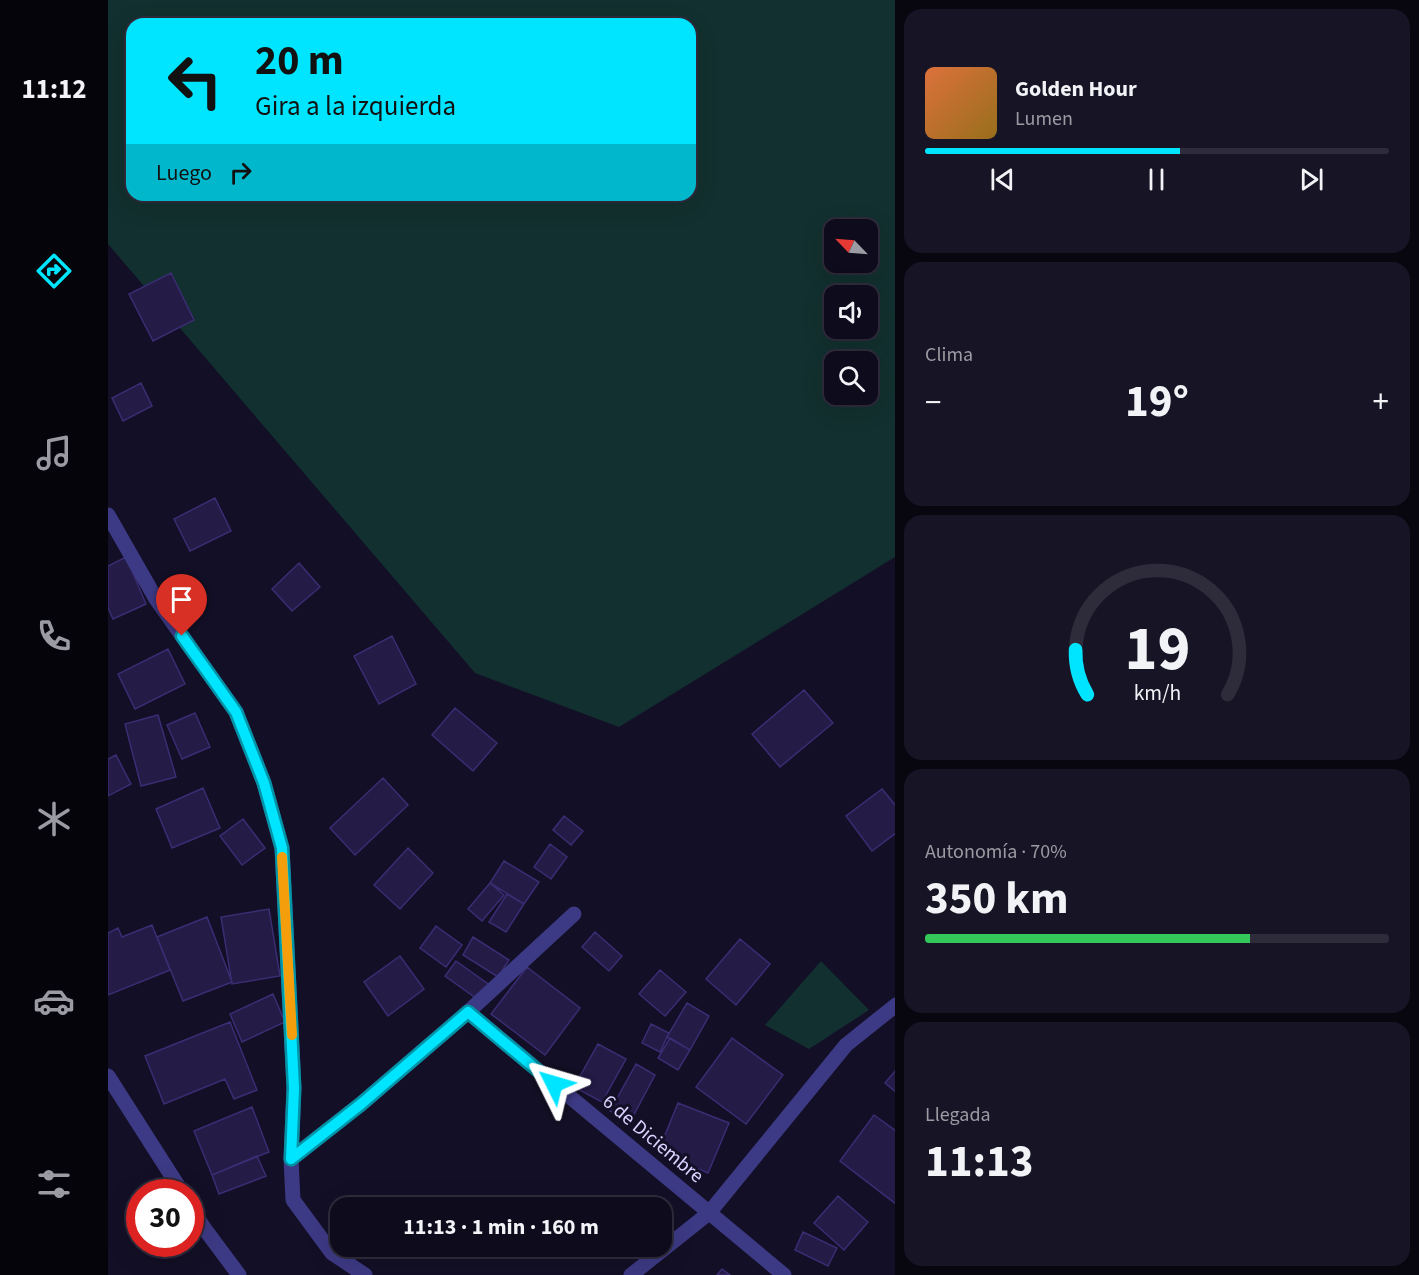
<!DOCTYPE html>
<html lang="es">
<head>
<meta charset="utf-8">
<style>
  :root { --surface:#0e0b1c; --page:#171425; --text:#f1f3f6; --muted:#9b9ba3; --line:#2e2b3b; --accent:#00e5ff }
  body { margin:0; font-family:"Source Sans 3",sans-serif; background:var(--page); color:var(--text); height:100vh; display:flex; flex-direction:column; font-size:22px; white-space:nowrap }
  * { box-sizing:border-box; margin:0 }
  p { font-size:20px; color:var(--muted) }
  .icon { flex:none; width:33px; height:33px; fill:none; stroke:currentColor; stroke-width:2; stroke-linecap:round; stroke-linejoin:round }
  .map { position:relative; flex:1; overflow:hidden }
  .sheet { display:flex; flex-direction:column; gap:9px; padding:9px; background:#08060f; width:524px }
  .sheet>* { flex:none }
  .banner { position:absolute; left:18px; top:18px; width:570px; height:183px; border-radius:18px; box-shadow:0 6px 24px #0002,0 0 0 2px var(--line); background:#00e5ff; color:#111; overflow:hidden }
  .needle { width:39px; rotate:295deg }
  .buttons { position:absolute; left:716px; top:219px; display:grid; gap:12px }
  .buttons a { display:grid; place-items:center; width:54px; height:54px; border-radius:12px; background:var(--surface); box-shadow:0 6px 24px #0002,0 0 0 2px var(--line); font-size:30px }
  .speed { position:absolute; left:18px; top:1179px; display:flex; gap:12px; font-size:30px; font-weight:700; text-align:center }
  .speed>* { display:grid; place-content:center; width:78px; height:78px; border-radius:50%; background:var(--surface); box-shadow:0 6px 24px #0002,0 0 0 2px var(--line); line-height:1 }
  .speed .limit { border:9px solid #d22; background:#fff; color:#111 }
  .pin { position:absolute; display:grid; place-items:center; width:51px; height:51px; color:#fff; margin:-62px -26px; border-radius:50% 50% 50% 0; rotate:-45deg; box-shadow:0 0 6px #0007 }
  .pin .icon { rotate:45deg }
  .me { position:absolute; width:66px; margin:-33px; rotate:310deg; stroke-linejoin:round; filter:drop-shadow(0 0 4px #0008) }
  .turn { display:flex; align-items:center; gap:21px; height:126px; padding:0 30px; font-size:27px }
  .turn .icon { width:78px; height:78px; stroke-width:2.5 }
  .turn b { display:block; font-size:42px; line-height:51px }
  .then { display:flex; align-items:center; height:57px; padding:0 30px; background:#0003; gap:12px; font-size:22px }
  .big { font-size:45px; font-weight:700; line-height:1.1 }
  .sheet .tile { flex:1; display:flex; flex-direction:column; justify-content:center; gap:9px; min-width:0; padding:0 21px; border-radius:18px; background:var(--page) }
  .sheet .dial { align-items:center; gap:0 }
  .dial svg { height:156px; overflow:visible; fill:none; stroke:var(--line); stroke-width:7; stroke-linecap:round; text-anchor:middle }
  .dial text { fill:var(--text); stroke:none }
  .song { display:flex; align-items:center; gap:18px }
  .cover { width:72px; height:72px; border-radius:9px; background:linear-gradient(135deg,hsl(20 70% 55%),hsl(40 70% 35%)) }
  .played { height:6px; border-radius:3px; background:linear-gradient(90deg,var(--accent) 55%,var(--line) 55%) }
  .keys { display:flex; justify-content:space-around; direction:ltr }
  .heat { display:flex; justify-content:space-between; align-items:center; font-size:33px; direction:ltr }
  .charge { height:9px; border-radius:4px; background:linear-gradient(90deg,#34c759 70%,var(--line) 0) }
  .trip { position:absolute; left:222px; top:1197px; width:342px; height:60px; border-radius:18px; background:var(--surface); box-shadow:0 6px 24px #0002,0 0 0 2px var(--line); font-weight:700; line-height:60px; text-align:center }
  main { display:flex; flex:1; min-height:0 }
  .tabs { display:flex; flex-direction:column; width:108px; justify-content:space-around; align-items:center; background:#06040b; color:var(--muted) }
  .tabs .icon { width:42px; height:42px }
  .tabs .selected { color:var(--accent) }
  .tabs b { font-size:27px; color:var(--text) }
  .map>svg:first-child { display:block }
  .green { fill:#12302f; fill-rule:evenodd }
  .building { fill:#241b47; stroke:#3b2d73; stroke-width:1.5 }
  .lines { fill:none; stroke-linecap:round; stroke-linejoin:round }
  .street { stroke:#3d3a85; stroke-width:15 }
  .route-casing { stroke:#0095a6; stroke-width:15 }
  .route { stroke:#00e5ff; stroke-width:10 }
  .slow { stroke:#f59e0b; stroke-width:10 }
  .labels { text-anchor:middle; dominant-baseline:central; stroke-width:6; stroke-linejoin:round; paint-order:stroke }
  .street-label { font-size:20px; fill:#d9d4ff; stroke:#130f26 }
</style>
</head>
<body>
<main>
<nav class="tabs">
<b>11:12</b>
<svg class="icon selected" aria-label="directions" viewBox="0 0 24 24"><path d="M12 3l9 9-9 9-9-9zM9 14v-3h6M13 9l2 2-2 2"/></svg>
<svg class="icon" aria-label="music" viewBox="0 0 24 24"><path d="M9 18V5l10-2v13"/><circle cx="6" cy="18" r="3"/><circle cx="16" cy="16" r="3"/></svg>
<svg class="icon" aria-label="phone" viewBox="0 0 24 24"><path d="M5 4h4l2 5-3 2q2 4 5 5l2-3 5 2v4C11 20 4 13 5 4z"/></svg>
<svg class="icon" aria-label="climate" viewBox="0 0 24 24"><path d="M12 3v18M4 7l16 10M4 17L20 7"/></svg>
<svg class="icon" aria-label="car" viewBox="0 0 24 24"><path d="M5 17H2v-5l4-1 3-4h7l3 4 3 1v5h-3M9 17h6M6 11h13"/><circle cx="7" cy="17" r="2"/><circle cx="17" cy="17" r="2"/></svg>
<svg class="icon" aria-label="filters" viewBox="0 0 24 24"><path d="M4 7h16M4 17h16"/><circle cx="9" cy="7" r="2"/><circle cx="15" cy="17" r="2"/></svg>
</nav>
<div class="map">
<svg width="788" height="1275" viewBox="0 0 788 1275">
  <rect width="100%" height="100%" fill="#130f26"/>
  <path class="green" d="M 0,0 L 787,0 L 787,557 L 511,727 L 367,673 L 0,244 ZM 24,24 L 582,24 L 582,195 L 24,195 ZM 726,230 L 759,230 L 759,262 L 726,262 ZM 726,296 L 759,296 L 759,328 L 726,328 ZM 726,362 L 759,362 L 759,394 L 726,394 Z
    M 713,961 L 761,1010 L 701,1049 L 657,1025 Z"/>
  <path class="building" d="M 63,273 L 86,320 L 45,341 L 21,294 Z
    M 33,383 L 44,406 L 15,421 L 4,398 Z
    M 107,498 L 123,531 L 82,551 L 66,519 Z
    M 18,557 L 38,604 L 5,619 L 0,608 L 0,566 Z
    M 191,563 L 212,587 L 184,611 L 164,589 Z
    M 284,636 L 308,684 L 271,704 L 246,656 Z
    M 60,649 L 77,684 L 27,709 L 10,674 Z
    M 696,690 L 725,723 L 672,767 L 644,734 Z
    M 347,708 L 389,743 L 365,771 L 324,735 Z
    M 87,713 L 102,747 L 74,759 L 59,725 Z
    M 50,715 L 68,777 L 33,786 L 17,724 Z
    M 8,755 L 23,784 L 0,796 L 0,759 Z
    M 275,778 L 300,805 L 247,855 L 222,828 Z
    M 95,788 L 112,828 L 64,848 L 48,809 Z
    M 774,789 L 788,806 L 788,833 L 764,851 L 738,816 Z
    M 456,816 L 475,831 L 463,845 L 445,830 Z
    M 135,819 L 157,848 L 134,865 L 112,836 Z
    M 442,844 L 459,857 L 443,879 L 426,867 Z
    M 300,848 L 325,873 L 292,909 L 266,885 Z
    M 396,861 L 431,882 L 416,904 L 382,883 Z
    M 382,883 L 396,895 L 374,921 L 360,909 Z
    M 399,894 L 416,904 L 398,932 L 381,922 Z
    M 161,909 L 172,976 L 124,984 L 113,917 Z
    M 99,917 L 124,982 L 75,1001 L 49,937 Z
    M 44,925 L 62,970 L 0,995 L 0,933 L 10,928 L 14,937 Z
    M 328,926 L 354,945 L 338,967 L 312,948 Z
    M 487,932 L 514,956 L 501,971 L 474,947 Z
    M 365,937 L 401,960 L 390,977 L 355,955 Z
    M 632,939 L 662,964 L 628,1005 L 598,979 Z
    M 292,956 L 316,989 L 280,1016 L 256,982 Z
    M 348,961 L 383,986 L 372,1001 L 337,976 Z
    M 419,967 L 472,1008 L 437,1055 L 383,1014 Z
    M 552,970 L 578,992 L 557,1016 L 531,994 Z
    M 165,994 L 177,1022 L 134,1042 L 122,1014 Z
    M 579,1003 L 601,1016 L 582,1050 L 559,1037 Z
    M 122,1022 L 149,1090 L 126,1099 L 117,1079 L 56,1104 L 37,1056 Z
    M 543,1024 L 561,1033 L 552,1052 L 534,1043 Z
    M 562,1038 L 582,1050 L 570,1070 L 550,1058 Z
    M 624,1038 L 675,1075 L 638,1124 L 588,1087 Z
    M 490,1044 L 518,1059 L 494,1102 L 466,1087 Z
    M 528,1064 L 547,1075 L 522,1122 L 502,1111 Z
    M 788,1070 L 788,1092 L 777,1083 Z
    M 570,1103 L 621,1123 L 600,1173 L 550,1152 Z
    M 144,1107 L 161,1152 L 104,1175 L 86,1131 Z
    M 766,1115 L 788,1131 L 788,1204 L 732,1161 Z
    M 149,1156 L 158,1176 L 111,1194 L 104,1175 Z
    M 730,1196 L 760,1222 L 736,1250 L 706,1223 Z
    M 695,1232 L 729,1248 L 720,1266 L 687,1250 Z
    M 614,1269 L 622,1275 L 609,1275 Z"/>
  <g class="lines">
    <path class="street" d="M 0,515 L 48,599 L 128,712 L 156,783 L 174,848 L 186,1088 L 183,1159 L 185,1200 L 224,1253 L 257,1275
      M 360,1012 L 676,1275
      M 0,1076 L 74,1192
      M 183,1159 L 253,1104 L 360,1012 L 466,914
      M 82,1206 L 96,1228 L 131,1275
      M 523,1275 L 601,1213 L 738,1045 L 788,1005"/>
  </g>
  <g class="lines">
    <g class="route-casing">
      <path id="route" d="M 74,636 L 128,712 L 156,783 L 174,848 L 186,1088 L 183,1159 L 253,1104 L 360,1012 L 446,1084"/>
    </g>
    <use href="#route" class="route"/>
    <path class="slow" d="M 174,857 L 184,1035"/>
  </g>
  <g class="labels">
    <g class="street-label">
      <text transform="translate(545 1139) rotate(40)">6 de Diciembre</text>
    </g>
  </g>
</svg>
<div class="buttons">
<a><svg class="needle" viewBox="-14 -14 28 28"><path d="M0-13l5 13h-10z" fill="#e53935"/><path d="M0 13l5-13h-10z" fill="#9b9ba3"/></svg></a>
<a><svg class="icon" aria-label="sound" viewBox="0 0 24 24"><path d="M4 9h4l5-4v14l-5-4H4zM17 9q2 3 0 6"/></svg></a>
<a><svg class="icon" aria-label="search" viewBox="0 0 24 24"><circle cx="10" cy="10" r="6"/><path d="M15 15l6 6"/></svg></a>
</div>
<div class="speed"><div class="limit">30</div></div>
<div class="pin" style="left:74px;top:636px;background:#d93025"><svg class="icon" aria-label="arrive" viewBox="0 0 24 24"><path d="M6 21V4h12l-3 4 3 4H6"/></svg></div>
<svg class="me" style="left:446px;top:1084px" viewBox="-20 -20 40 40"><path d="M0-17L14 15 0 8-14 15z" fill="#00e5ff" stroke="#fff" stroke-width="4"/></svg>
<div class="trip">11:13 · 1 min · 160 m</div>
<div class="banner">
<div class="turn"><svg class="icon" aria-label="left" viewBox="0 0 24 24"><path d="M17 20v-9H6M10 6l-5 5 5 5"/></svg><div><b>20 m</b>Gira a la izquierda</div></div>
<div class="then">Luego<svg class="icon" aria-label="right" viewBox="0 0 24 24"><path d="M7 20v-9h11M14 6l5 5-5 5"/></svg></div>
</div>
</div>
<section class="sheet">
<div class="tile">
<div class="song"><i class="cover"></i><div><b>Golden Hour</b><p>Lumen</p></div></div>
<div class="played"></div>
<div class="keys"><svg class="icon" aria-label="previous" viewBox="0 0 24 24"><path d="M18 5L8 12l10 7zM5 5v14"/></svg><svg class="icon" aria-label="pause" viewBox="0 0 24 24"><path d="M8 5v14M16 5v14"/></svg><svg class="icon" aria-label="next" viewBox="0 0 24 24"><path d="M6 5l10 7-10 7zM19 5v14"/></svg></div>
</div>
<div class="tile"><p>Clima</p>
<div class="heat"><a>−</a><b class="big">19°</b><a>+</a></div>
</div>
<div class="tile dial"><svg viewBox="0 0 100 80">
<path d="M14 69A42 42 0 1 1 86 69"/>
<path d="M14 69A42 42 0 0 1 8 46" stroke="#00e5ff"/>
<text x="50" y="56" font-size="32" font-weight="700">19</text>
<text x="50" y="72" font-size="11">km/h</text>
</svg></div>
<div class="tile"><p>Autonomía · 70%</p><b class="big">350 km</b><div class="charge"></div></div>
<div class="tile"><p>Llegada</p><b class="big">11:13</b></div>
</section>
</main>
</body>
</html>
